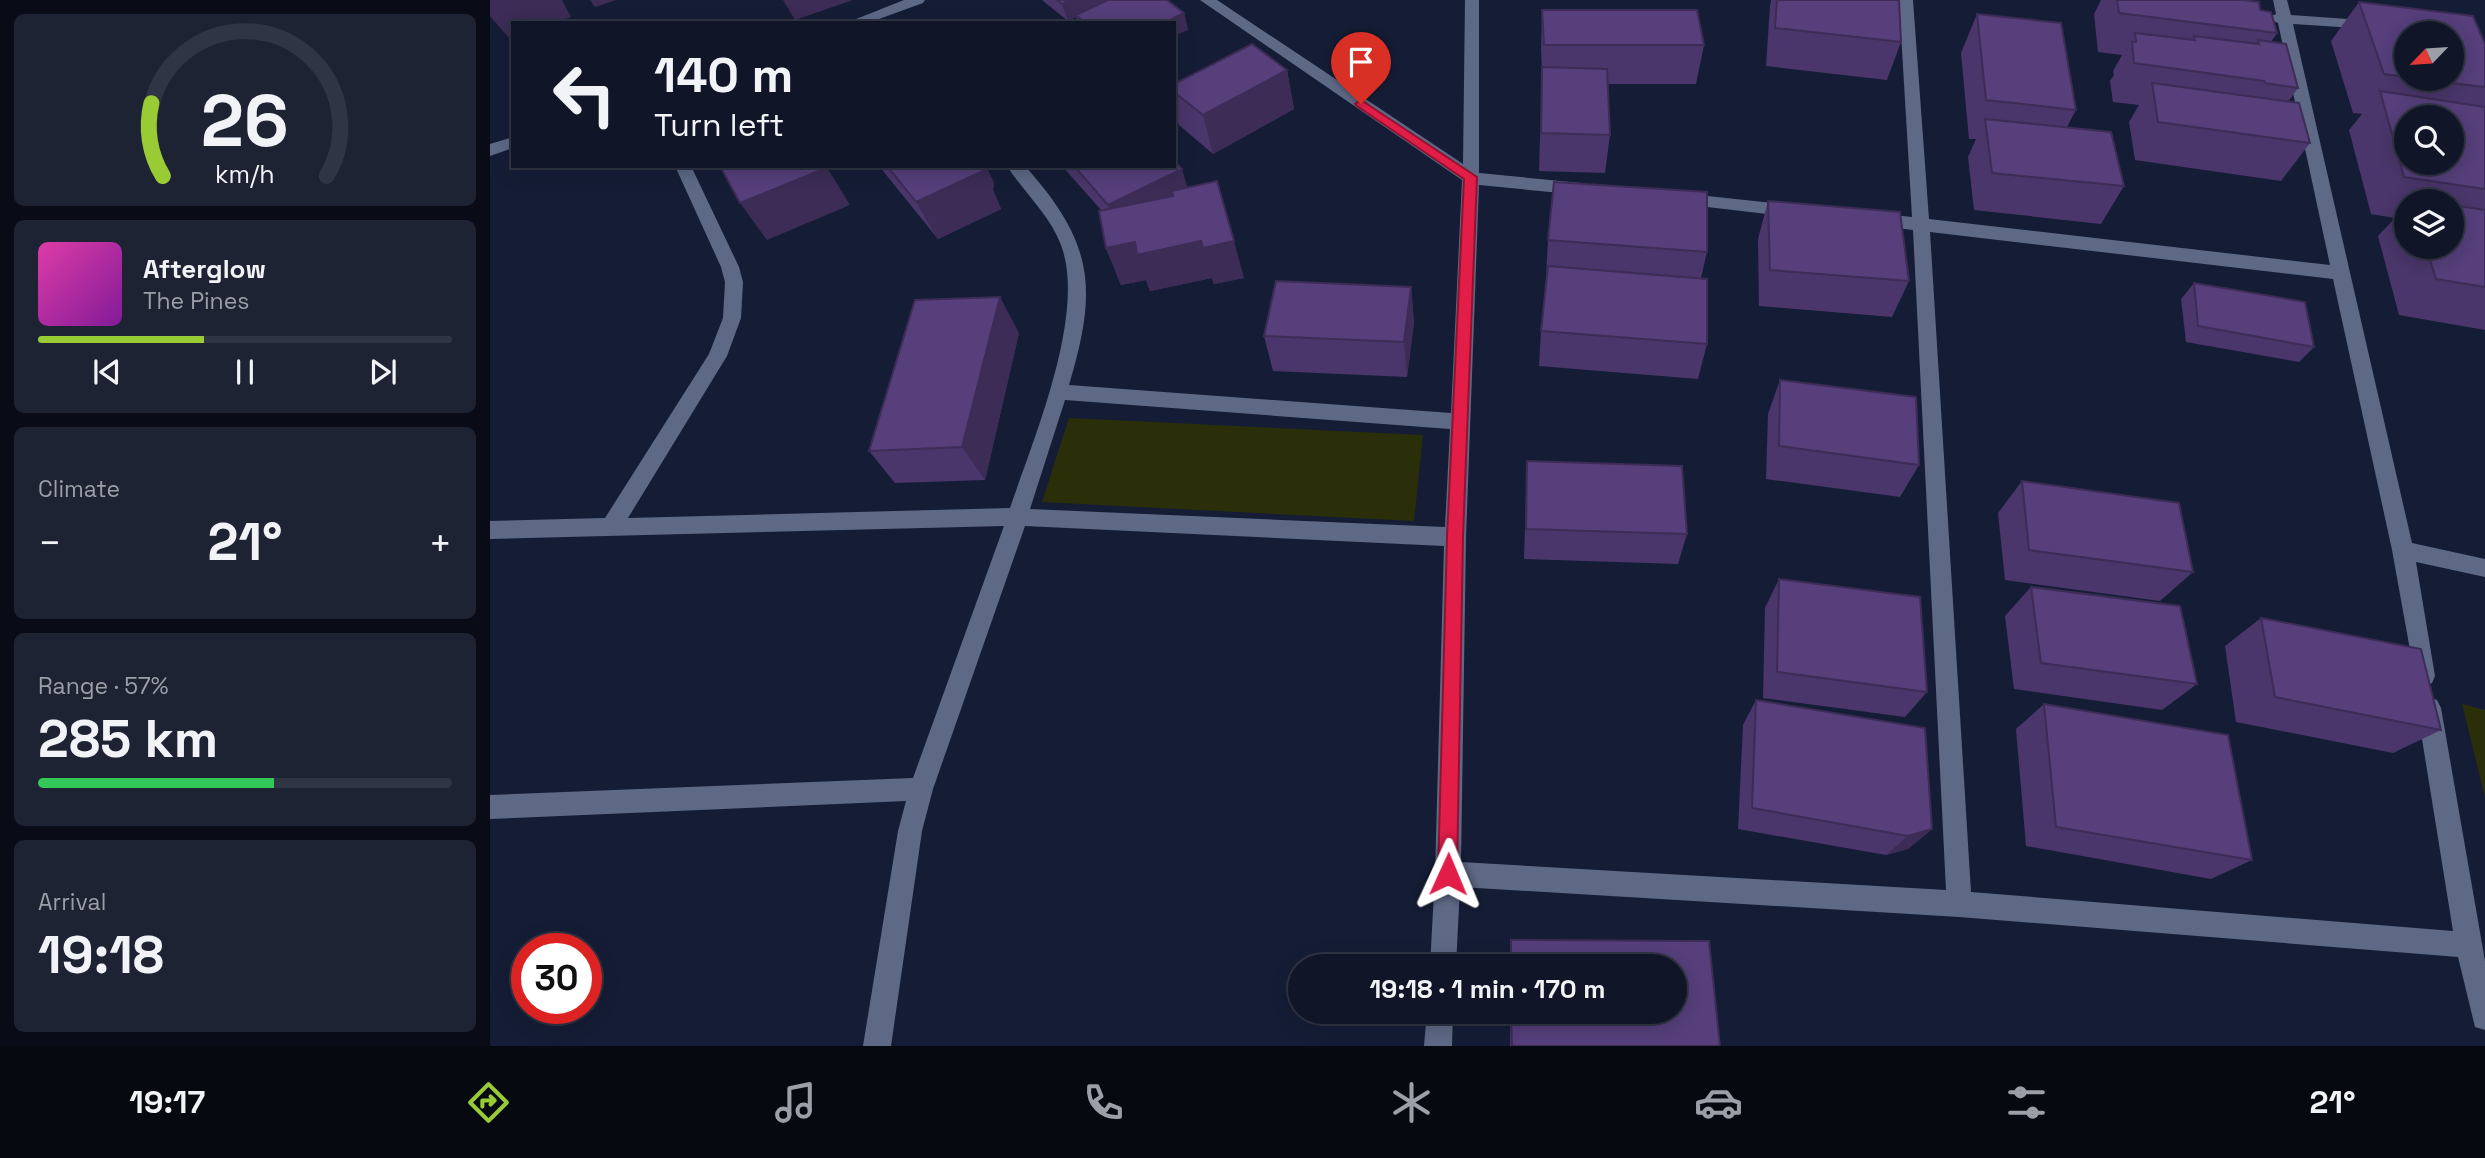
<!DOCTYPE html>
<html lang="en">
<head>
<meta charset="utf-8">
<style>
  :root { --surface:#101628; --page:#1e2334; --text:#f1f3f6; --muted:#9c9fa8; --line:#303545; --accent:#99cb35 }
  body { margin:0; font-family:"Space Grotesk",sans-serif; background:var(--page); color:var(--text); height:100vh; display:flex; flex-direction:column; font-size:26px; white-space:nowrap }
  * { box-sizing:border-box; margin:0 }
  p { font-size:23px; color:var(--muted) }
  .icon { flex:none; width:38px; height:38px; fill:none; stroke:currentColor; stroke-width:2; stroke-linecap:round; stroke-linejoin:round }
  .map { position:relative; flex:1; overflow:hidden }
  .panel { display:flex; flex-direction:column; gap:14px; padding:14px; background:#090c16; width:490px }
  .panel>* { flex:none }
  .guide { position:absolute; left:21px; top:21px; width:665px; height:147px; border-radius:0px; box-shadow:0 4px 18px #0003,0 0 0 2px var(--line); background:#101628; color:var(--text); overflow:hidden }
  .needle { width:46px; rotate:245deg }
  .buttons { position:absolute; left:1904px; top:21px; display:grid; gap:14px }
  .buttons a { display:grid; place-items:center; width:70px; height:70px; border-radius:50%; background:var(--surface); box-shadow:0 4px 18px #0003,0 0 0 2px var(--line); font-size:35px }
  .speed { position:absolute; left:21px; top:933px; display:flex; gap:14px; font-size:35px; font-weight:700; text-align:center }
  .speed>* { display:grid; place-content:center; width:91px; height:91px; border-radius:50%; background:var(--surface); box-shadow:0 4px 18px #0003,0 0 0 2px var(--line); line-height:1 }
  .speed .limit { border:10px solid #d22; background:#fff; color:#111 }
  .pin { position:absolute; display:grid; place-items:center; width:60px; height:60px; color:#fff; margin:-72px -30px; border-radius:50% 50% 50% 0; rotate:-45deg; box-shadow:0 0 7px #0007 }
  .pin .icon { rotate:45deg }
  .me { position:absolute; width:77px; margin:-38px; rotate:1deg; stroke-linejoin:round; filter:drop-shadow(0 0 5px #0008) }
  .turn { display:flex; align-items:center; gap:24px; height:147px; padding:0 28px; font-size:32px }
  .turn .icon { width:91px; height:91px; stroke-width:2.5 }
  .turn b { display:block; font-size:49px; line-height:60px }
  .big { font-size:52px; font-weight:700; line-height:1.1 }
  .panel .card { flex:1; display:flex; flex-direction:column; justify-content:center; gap:10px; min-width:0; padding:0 24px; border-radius:10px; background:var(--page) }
  .panel .dial { align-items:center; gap:0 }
  .dial svg { height:182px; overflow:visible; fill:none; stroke:var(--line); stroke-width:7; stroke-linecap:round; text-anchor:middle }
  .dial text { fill:var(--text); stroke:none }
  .song { display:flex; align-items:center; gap:21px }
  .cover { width:84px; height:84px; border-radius:10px; background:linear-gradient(135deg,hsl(320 70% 55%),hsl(290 70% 35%)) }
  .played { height:7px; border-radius:4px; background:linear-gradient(90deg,var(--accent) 40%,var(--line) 40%) }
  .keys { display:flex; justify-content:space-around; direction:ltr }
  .heat { display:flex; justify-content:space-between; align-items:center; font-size:38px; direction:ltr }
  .charge { height:10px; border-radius:5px; background:linear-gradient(90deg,#34c759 57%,var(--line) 0) }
  .trip { position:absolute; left:798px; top:954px; width:399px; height:70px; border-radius:35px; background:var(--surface); box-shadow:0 4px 18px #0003,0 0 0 2px var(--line); font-weight:700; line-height:70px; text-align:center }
  .dock { display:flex; height:112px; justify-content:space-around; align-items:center; background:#060910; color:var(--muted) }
  .dock .icon { width:49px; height:49px }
  .dock .current { color:var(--accent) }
  .dock b { font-size:32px; color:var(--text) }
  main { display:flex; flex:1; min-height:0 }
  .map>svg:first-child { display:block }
  .green { fill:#2b2f09 }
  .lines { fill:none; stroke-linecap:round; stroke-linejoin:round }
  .minor { fill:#5e6986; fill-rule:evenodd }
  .wall { fill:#4a366a; fill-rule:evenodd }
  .shaded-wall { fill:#3c2c56 }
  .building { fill:#563f7b; stroke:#3c2c56; stroke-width:2; fill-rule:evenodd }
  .route { fill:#e11d48; stroke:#92132f; stroke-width:2 }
</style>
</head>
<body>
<main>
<section class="panel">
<div class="card dial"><svg viewBox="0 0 100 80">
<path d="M14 69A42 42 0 1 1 86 69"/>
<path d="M14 69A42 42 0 0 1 9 37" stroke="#99cb35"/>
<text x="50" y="56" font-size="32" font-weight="700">26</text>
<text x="50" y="72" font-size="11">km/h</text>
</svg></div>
<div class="card">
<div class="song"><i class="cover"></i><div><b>Afterglow</b><p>The Pines</p></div></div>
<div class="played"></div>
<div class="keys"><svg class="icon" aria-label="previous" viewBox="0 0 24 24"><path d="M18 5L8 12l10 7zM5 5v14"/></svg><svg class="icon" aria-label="pause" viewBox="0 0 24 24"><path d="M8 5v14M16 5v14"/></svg><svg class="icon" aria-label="next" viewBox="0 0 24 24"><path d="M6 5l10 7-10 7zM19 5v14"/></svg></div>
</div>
<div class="card"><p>Climate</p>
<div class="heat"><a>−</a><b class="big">21°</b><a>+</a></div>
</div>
<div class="card"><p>Range · 57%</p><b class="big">285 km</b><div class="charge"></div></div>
<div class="card"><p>Arrival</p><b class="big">19:18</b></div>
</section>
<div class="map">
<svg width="1995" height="1046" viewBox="0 0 1995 1046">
  <rect width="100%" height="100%" fill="#151d36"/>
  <path class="green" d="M 579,418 L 933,435 L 924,521 L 552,502 Z
    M 1972,704 L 1995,710 L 1995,797 Z"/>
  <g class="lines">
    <path class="minor" d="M 414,0 L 435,0 L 433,3 L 378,23 L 356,23 Z
      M 710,0 L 727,0 L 973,164 L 975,0 L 989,0 L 989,173 L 1091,183 L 1099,189 L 1091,195 L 989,185 L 976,537 L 971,862 L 1456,890 L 1423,230 L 1384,225 L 1375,219 L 1384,213 L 1422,217 L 1409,0 L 1423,0 L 1439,219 L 1840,265 L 1788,23 L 1777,18 L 1786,14 L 1783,0 L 1797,0 L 1801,15 L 1886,21 L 1888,24 L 1881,29 L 1803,24 L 1922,543 L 1995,559 L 1995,577 L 1926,562 L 1945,676 L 1942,683 L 1934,687 L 1926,683 L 1902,550 L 1843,279 L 1440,232 L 1481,892 L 1963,931 L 1927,708 L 1931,700 L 1939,697 L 1947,700 L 1951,708 L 1995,961 L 1995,1030 L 1985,1027 L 1968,957 L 1469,917 L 970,887 L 966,966 L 940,966 L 945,874 L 954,546 L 535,526 L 443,789 L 432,831 L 401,1046 L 373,1046 L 408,831 L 416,801 L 0,819 L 0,795 L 423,778 L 514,526 L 0,539 L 0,521 L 115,518 L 219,354 L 233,318 L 235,282 L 231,267 L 185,166 L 201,166 L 249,267 L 253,282 L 251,318 L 237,356 L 138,518 L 520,508 C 543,440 597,314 571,245 C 559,214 535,194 517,166 L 535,166 C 604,243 608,288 579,385 L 961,413 L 972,180 ZM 575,400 L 960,429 L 955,527 L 540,509 Z
      M 23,137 L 23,148 L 0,156 L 0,144 Z
      M 1189,193 L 1303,205 L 1312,211 L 1303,217 L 1183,203 L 1180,199 L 1183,195 Z
      M 937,1012 L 963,1012 L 962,1046 L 934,1046 Z"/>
  </g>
  <path class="wall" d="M 552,0 L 677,0 L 694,13 L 698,30 L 684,23 L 588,23 L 586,17 L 578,21 Z
    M 1281,0 L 1409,0 L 1411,42 L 1397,80 L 1276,66 L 1280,6 Z
    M 1611,0 L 1753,0 L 1770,10 L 1787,33 L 1781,42 L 1808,88 L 1798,102 L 1820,143 L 1791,181 L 1645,160 L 1639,122 L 1649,105 L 1623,102 L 1620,81 L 1624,75 L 1623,71 L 1632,55 L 1608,52 L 1604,14 Z
    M 1869,2 L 1995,44 L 1995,330 L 1909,315 L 1888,236 L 1905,218 L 1881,214 L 1859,130 L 1872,114 L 1863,113 L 1841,41 ZM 1916,33 L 1962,79 L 1916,79 ZM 1916,201 L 1962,201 L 1962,247 L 1916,247 Z
    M 1052,10 L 1214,45 L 1206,84 L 1118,84 L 1120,135 L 1115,173 L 1049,171 L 1052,72 L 1051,48 Z
    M 1487,14 L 1586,110 L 1577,127 L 1634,186 L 1611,224 L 1484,210 L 1478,157 L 1486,139 L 1479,139 L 1471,53 Z
    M 797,70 L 804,109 L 723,154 L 689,125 L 684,107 L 684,84 Z
    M 389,166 L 496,166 L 504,183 L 503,190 L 511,209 L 448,239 Z
    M 572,166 L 684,166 L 754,278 L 724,284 L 722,278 L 660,291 L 656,280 L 631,285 L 616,248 L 612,211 Z
    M 1278,201 L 1419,281 L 1402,317 L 1269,306 L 1268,239 Z
    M 1058,240 L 1217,252 L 1211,278 L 1217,344 L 1208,379 L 1049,366 L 1051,331 L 1057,277 L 1056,277 Z
    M 1704,283 L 1824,347 L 1809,362 L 1696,342 L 1691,299 Z
    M 921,287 L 924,322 L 917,377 L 783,371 L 774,336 Z
    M 529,333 L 495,480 L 405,483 L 379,451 Z
    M 1290,380 L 1429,465 L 1410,497 L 1276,479 L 1278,414 Z
    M 1037,461 L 1197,534 L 1188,564 L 1034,559 Z
    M 1532,481 L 1703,572 L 1670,601 L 1515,580 L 1508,513 Z
    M 1289,579 L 1437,692 L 1415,717 L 1273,698 L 1275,608 Z
    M 1541,587 L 1707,684 L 1672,710 L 1524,689 L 1515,616 Z
    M 1771,618 L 1951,730 L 1903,753 L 1746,722 L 1735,646 Z
    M 1266,700 L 1442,829 L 1418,849 L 1396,855 L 1248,829 L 1253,725 Z
    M 1554,704 L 1762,860 L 1721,879 L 1536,846 L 1526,729 Z
    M 1021,940 L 1219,941 L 1230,1046 L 1020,1046 L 1020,1012 L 1185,1012 L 1185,966 L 1020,966 Z"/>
  <path class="shaded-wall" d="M 0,0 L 72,0 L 81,17 L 65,23 L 23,23 L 23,37 L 19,38 L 0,16 Z
    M 100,0 L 126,0 L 105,7 Z
    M 293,0 L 363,0 L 305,20 Z
    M 580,0 L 621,0 L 578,21 L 572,4 Z
    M 694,13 L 698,30 L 684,36 L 684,23 L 674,23 Z
    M 797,70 L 804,109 L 723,154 L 713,115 Z
    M 336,166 L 360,205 L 277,240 L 250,203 Z
    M 487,166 L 496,166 L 504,183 L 503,190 L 511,209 L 448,239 L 426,202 Z
    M 692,169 L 699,193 L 627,228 L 618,205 Z
    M 711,241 L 744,241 L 754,278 L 724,284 L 722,278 L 660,291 L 656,280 L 631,285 L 616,248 L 645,242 Z
    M 921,287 L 924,322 L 917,377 L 914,342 Z
    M 510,297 L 529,333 L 495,480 L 472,447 Z
    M 1442,829 L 1418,849 L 1396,855 L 1418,836 Z"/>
  <path class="building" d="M 567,0 L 580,0 L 572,4 Z
    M 618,0 L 677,0 L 694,13 L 674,23 L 595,23 L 586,15 Z
    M 1287,0 L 1409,0 L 1411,42 L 1285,28 Z
    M 1627,0 L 1753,0 L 1769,2 L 1770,10 L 1781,12 L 1787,33 L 1629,13 Z
    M 1869,2 L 1983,16 L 1995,44 L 1995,87 L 1928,79 L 1962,79 L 1962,33 L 1916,33 L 1916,77 L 1894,74 Z
    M 1052,10 L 1207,10 L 1214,45 L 1054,45 Z
    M 1487,14 L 1571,23 L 1586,110 L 1496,100 Z
    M 1645,33 L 1705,40 L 1704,36 L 1769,44 L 1768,40 L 1796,44 L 1808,88 L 1775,83 L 1774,81 L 1644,63 L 1642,42 L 1646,42 Z
    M 762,44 L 797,70 L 713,115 L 684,92 L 684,84 Z
    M 1052,67 L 1117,69 L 1120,135 L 1051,133 Z
    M 1662,83 L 1809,103 L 1820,143 L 1668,122 Z
    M 1890,91 L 1995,107 L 1995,189 L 1914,177 ZM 1916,117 L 1962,117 L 1962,163 L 1916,163 Z
    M 1495,119 L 1621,132 L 1634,186 L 1502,173 Z
    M 684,161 L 692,169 L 618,205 L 584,166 L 684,166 Z
    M 230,166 L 335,166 L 336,168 L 250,203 Z
    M 397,166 L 490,166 L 493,171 L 426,202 Z
    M 727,181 L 744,241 L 713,248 L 711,241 L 647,255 L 645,242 L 616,248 L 609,211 L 683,196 L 682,191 Z
    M 1064,182 L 1217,192 L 1217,252 L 1058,240 Z
    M 1923,199 L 1940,201 L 1923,201 Z
    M 1278,201 L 1410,212 L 1419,281 L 1280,270 Z
    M 1962,205 L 1995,210 L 1995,287 L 1946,279 L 1936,247 L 1962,247 Z
    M 1058,266 L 1217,279 L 1217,344 L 1051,331 Z
    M 786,281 L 921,287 L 914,342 L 774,336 Z
    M 1704,283 L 1815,302 L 1824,347 L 1708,326 Z
    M 510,297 L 472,447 L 379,451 L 425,300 Z
    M 1290,380 L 1426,397 L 1429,465 L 1289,446 Z
    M 1037,461 L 1192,466 L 1197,534 L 1036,529 Z
    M 1532,481 L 1689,503 L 1703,572 L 1539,550 Z
    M 1289,579 L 1430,597 L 1437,692 L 1287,672 Z
    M 1541,587 L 1690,606 L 1707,684 L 1551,663 Z
    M 1771,618 L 1931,649 L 1951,730 L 1785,697 Z
    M 1266,700 L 1435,728 L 1442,829 L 1418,836 L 1262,808 Z
    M 1554,704 L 1738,735 L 1762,860 L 1566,827 Z
    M 1021,940 L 1219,941 L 1230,1046 L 1022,1046 L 1021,1012 L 1185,1012 L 1185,966 L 1021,966 Z"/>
  <path class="route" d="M 871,100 L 987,177 L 973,537 L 967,874 L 965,880 L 958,883 L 951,880 L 948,874 L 957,537 L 974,179 L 867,106 L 865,104 Z"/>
</svg>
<div class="buttons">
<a><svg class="needle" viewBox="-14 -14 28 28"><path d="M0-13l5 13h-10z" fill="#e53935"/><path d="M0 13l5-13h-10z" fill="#9c9fa8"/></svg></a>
<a><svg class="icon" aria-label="search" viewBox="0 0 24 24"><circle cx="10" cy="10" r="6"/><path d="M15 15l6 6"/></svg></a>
<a><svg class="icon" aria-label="layers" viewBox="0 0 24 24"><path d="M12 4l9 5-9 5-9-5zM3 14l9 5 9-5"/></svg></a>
</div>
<div class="speed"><div class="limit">30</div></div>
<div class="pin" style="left:871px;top:104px;background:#d93025"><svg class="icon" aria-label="arrive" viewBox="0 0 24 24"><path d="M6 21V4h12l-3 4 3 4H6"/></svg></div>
<svg class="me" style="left:958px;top:874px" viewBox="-20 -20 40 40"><path d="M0-17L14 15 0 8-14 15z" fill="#e11d48" stroke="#fff" stroke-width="4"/></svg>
<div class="trip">19:18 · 1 min · 170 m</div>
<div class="guide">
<div class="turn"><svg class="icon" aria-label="left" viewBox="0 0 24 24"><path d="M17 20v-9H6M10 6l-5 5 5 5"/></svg><div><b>140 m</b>Turn left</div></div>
</div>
</div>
</main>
<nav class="dock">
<b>19:17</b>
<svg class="icon current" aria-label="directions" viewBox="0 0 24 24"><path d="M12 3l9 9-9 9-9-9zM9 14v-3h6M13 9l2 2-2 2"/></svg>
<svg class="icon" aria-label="music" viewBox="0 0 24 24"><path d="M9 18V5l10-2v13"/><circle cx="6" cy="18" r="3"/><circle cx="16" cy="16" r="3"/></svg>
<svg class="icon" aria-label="phone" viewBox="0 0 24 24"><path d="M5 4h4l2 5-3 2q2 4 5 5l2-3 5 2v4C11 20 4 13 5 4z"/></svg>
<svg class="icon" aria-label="climate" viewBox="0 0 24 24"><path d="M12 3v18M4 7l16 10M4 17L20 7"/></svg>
<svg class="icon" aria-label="car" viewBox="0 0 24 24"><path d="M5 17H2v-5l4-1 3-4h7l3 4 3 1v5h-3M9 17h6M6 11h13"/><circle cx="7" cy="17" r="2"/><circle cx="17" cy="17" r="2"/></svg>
<svg class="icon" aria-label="filters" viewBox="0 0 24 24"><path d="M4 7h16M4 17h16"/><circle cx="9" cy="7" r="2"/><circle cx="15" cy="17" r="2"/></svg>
<b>21°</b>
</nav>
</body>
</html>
